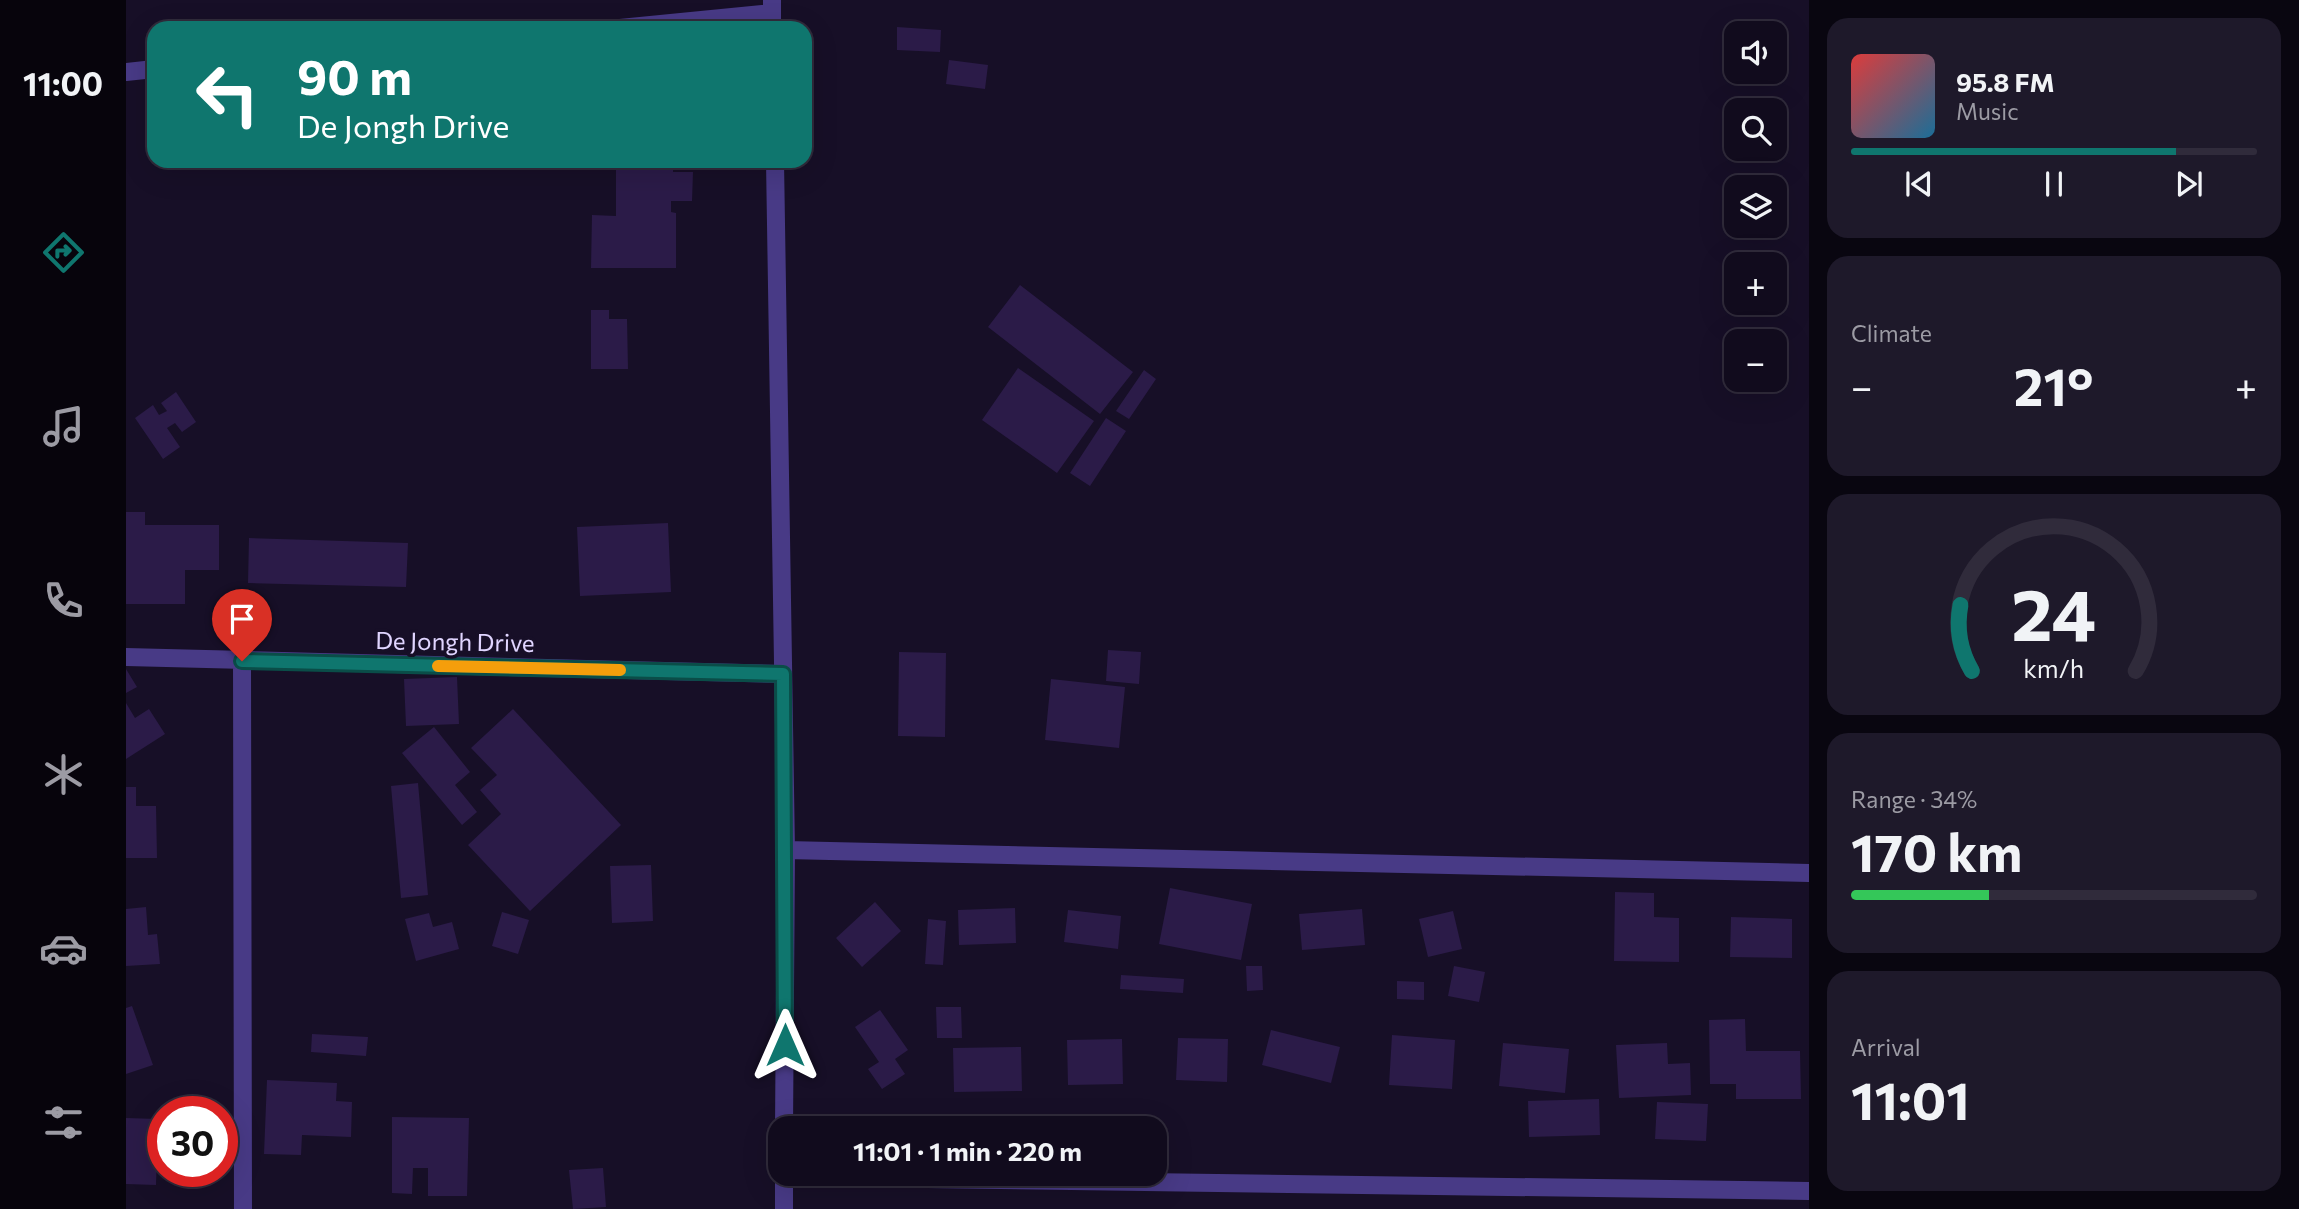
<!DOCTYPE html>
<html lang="en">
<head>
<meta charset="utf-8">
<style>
  :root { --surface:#110b1d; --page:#1e192a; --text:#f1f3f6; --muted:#9c9ba4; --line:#302b3b; --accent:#0f766e }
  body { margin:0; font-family:Commissioner,sans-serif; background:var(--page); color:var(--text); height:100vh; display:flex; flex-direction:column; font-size:26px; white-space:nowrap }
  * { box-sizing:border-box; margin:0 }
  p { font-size:23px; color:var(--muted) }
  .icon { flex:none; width:38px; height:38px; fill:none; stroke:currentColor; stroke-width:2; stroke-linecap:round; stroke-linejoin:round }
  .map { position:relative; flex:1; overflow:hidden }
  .side { display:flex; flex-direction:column; gap:18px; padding:18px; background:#090610; width:490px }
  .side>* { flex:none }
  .banner { position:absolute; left:21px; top:21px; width:665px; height:147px; border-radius:21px; box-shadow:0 7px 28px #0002,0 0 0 2px var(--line); background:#0f766e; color:#fff; overflow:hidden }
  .tools { position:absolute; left:1598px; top:21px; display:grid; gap:14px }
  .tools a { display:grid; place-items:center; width:63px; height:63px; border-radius:14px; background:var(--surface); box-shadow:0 7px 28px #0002,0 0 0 2px var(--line); font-size:35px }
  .speed { position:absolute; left:21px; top:1096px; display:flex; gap:14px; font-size:35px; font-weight:700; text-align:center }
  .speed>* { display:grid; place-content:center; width:91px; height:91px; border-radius:50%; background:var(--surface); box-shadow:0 7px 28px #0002,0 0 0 2px var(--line); line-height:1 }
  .speed .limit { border:10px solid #d22; background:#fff; color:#111 }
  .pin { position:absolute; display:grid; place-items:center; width:60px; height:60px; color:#fff; margin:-72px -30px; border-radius:50% 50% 50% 0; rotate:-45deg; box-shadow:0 0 7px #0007 }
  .pin .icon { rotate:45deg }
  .me { position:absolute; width:77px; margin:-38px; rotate:0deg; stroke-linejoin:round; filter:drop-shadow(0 0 5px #0008) }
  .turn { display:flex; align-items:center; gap:24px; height:147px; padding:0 35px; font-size:32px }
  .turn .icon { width:91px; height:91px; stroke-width:2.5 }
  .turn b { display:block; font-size:49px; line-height:60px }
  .big { font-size:52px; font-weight:700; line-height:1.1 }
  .side .tile { flex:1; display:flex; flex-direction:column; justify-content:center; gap:10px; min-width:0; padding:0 24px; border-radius:21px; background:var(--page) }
  .side .dial { align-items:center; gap:0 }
  .dial svg { height:182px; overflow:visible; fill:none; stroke:var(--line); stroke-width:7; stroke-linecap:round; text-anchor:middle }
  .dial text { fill:var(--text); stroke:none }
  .song { display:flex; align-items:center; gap:21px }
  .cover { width:84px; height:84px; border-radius:10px; background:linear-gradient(135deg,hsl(0 70% 55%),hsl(200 70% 35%)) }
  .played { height:7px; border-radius:4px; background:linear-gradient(90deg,var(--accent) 80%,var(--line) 80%) }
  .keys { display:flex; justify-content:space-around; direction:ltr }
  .heat { display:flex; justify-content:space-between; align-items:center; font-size:38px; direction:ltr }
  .charge { height:10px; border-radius:5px; background:linear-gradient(90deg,#34c759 34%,var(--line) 0) }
  .trip { position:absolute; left:642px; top:1116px; width:399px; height:70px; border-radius:21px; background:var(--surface); box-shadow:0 7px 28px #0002,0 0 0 2px var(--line); font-weight:700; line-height:70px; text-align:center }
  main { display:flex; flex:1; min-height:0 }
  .tabs { display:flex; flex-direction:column; width:126px; justify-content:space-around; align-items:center; background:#07040c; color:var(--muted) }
  .tabs .icon { width:49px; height:49px }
  .tabs .active { color:var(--accent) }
  .tabs b { font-size:32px; color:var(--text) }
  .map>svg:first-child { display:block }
  .building { fill:#2b1b48 }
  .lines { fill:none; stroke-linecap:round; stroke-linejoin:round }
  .street { stroke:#483a86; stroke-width:18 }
  .route-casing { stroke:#0a4d48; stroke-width:18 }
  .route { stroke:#0f766e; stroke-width:12 }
  .slow { stroke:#f59e0b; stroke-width:12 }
  .labels { text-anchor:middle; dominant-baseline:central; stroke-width:7; stroke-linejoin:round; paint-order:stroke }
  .street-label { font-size:24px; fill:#e0d5ff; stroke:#170f27 }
</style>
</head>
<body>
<main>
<nav class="tabs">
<b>11:00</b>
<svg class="icon active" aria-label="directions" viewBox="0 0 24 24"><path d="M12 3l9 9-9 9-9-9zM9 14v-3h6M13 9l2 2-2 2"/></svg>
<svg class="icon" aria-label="music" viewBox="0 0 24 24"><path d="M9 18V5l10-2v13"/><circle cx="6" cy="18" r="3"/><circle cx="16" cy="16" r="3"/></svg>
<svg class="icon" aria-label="phone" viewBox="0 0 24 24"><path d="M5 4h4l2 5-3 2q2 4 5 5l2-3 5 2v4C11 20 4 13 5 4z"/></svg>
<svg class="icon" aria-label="climate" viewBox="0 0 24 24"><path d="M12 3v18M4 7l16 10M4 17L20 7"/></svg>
<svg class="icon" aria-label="car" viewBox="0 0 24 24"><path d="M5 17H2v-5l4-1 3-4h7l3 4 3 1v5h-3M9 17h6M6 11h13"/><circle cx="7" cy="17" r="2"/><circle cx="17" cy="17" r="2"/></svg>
<svg class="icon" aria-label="filters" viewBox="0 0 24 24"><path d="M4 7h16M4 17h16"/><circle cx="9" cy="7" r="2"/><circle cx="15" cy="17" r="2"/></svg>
</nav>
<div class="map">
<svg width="1683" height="1209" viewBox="0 0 1683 1209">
  <rect width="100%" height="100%" fill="#170f27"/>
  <path class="building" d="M 771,27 L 815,30 L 814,52 L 771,50 Z
    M 823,60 L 862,65 L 859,89 L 820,84 Z
    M 490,164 L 547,165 L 547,172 L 567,172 L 566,201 L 545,201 L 545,212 L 550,213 L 550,268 L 465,268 L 466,215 L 490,216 Z
    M 894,285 L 1007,372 L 974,414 L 862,327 Z
    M 465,310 L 483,310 L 483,319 L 501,319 L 502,369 L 465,369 Z
    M 892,368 L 968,421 L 931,473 L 856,420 Z
    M 1018,370 L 1030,379 L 1003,419 L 990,411 Z
    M 50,392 L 70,422 L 56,432 L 49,423 L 41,428 L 54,447 L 37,459 L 9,418 L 27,405 L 33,415 L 41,411 L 35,403 Z
    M 980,418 L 1000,431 L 964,486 L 944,473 Z
    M 0,512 L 19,512 L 19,525 L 93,525 L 93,570 L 59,570 L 59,604 L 0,604 Z
    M 542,523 L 545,592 L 454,596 L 451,527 Z
    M 123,538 L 282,543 L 280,587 L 122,583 Z
    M 982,650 L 1015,652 L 1013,684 L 980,681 Z
    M 773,652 L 820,653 L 819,737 L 772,736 Z
    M 0,669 L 11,687 L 0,693 Z
    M 331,677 L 333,724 L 280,726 L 278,679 Z
    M 925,679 L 999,687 L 993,748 L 919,740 Z
    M 0,703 L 9,718 L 23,709 L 39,734 L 0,759 Z
    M 387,709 L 495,825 L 404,911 L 342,845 L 375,814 L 354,790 L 371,775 L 345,748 Z
    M 308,727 L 344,772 L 329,785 L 351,812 L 336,825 L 276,753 Z
    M 292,783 L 302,895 L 275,898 L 265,786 Z
    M 0,787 L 10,787 L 10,806 L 30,806 L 31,858 L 0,858 Z
    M 525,865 L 527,921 L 486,923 L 484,866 Z
    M 1044,888 L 1126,904 L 1115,960 L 1033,944 Z
    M 1489,892 L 1528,893 L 1528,917 L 1553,918 L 1553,962 L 1488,961 Z
    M 749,902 L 775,931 L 736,967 L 710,938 Z
    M 20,907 L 22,935 L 31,934 L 34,964 L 0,966 L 0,909 Z
    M 889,908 L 890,943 L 833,945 L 832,910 Z
    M 1236,909 L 1239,945 L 1176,950 L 1173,914 Z
    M 942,910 L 995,916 L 992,949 L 938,942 Z
    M 1327,911 L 1336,949 L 1302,957 L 1293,919 Z
    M 376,912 L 403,920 L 392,954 L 366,946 Z
    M 303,913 L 307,927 L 326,922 L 333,949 L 290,961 L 279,919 Z
    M 1605,917 L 1666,919 L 1666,958 L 1604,957 Z
    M 802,919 L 820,921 L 817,965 L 799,964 Z
    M 1120,966 L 1136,966 L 1137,990 L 1121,991 Z
    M 1328,966 L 1359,972 L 1353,1002 L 1322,996 Z
    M 995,975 L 1058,979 L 1057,993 L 994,989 Z
    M 1271,981 L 1298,982 L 1298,1000 L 1271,999 Z
    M 6,1006 L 27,1065 L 0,1074 L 0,1008 Z
    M 810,1007 L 835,1007 L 836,1038 L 811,1038 Z
    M 754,1010 L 782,1050 L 769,1059 L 779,1074 L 756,1089 L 742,1069 L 753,1062 L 729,1027 Z
    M 1619,1019 L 1620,1051 L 1674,1051 L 1675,1099 L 1610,1099 L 1610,1084 L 1584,1084 L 1583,1020 Z
    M 1145,1030 L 1214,1047 L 1205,1083 L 1136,1065 Z
    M 186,1034 L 242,1037 L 240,1056 L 185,1052 Z
    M 1266,1035 L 1329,1040 L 1326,1089 L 1263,1085 Z
    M 1052,1038 L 1102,1039 L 1101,1082 L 1050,1080 Z
    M 996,1039 L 997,1084 L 942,1085 L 941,1040 Z
    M 1377,1043 L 1443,1049 L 1439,1093 L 1373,1086 Z
    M 1541,1043 L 1542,1064 L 1564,1063 L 1565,1095 L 1493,1098 L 1490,1045 Z
    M 895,1047 L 896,1091 L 828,1092 L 827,1048 Z
    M 141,1080 L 211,1083 L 210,1101 L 226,1102 L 225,1137 L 176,1135 L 175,1155 L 138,1154 Z
    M 1473,1099 L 1474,1135 L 1403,1137 L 1402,1101 Z
    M 1531,1102 L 1582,1104 L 1580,1141 L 1529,1139 Z
    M 266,1117 L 343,1118 L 341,1196 L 302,1196 L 302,1168 L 287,1168 L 286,1194 L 266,1193 Z
    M 0,1118 L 32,1119 L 30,1185 L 0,1184 Z
    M 477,1168 L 480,1207 L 447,1209 L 443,1170 Z"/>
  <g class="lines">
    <path class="street" d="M 494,28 L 646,13
      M 646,28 L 646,0
      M 0,72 L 28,69
      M 649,161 L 660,850 L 658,1129
      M 0,657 L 657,674
      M 116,661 L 117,1209
      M 660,850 L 1683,873
      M 658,1174 L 658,1209
      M 658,1177 L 1683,1191"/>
  </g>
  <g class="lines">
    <g class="route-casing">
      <path id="route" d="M 116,661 L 657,674 L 659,1045"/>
    </g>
    <use href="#route" class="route"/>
    <path class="slow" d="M 312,666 L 494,670"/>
  </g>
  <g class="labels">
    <g class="street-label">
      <text transform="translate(329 641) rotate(1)">De Jongh Drive</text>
    </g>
  </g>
</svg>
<div class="tools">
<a><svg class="icon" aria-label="sound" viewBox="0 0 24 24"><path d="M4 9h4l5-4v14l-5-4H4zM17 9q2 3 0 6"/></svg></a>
<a><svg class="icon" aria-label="search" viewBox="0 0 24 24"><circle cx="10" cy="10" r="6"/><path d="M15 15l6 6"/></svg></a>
<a><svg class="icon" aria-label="layers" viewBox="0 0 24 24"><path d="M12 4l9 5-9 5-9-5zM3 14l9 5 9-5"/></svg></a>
<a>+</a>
<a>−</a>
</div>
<div class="speed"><div class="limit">30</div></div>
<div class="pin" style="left:116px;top:661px;background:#d93025"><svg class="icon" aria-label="arrive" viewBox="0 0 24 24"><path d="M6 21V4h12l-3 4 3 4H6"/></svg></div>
<svg class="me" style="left:659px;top:1045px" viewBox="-20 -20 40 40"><path d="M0-17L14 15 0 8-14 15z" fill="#0f766e" stroke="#fff" stroke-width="4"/></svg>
<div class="trip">11:01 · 1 min · 220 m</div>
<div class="banner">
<div class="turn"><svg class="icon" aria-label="left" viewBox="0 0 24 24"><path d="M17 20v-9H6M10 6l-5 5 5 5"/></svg><div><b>90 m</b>De Jongh Drive</div></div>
</div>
</div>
<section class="side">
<div class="tile">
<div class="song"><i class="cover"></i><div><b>95.8 FM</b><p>Music</p></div></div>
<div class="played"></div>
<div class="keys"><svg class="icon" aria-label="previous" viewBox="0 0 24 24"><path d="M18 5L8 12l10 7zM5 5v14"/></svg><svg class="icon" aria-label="pause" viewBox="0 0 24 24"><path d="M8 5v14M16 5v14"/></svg><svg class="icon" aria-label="next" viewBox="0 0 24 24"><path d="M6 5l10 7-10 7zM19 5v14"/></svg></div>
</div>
<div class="tile"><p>Climate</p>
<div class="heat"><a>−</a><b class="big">21°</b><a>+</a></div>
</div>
<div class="tile dial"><svg viewBox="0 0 100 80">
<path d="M14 69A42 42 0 1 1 86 69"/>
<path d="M14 69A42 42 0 0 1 9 40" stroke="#0f766e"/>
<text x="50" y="56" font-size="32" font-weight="700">24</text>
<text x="50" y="72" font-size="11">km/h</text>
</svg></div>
<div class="tile"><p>Range · 34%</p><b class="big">170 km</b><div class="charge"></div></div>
<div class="tile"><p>Arrival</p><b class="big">11:01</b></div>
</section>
</main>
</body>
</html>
